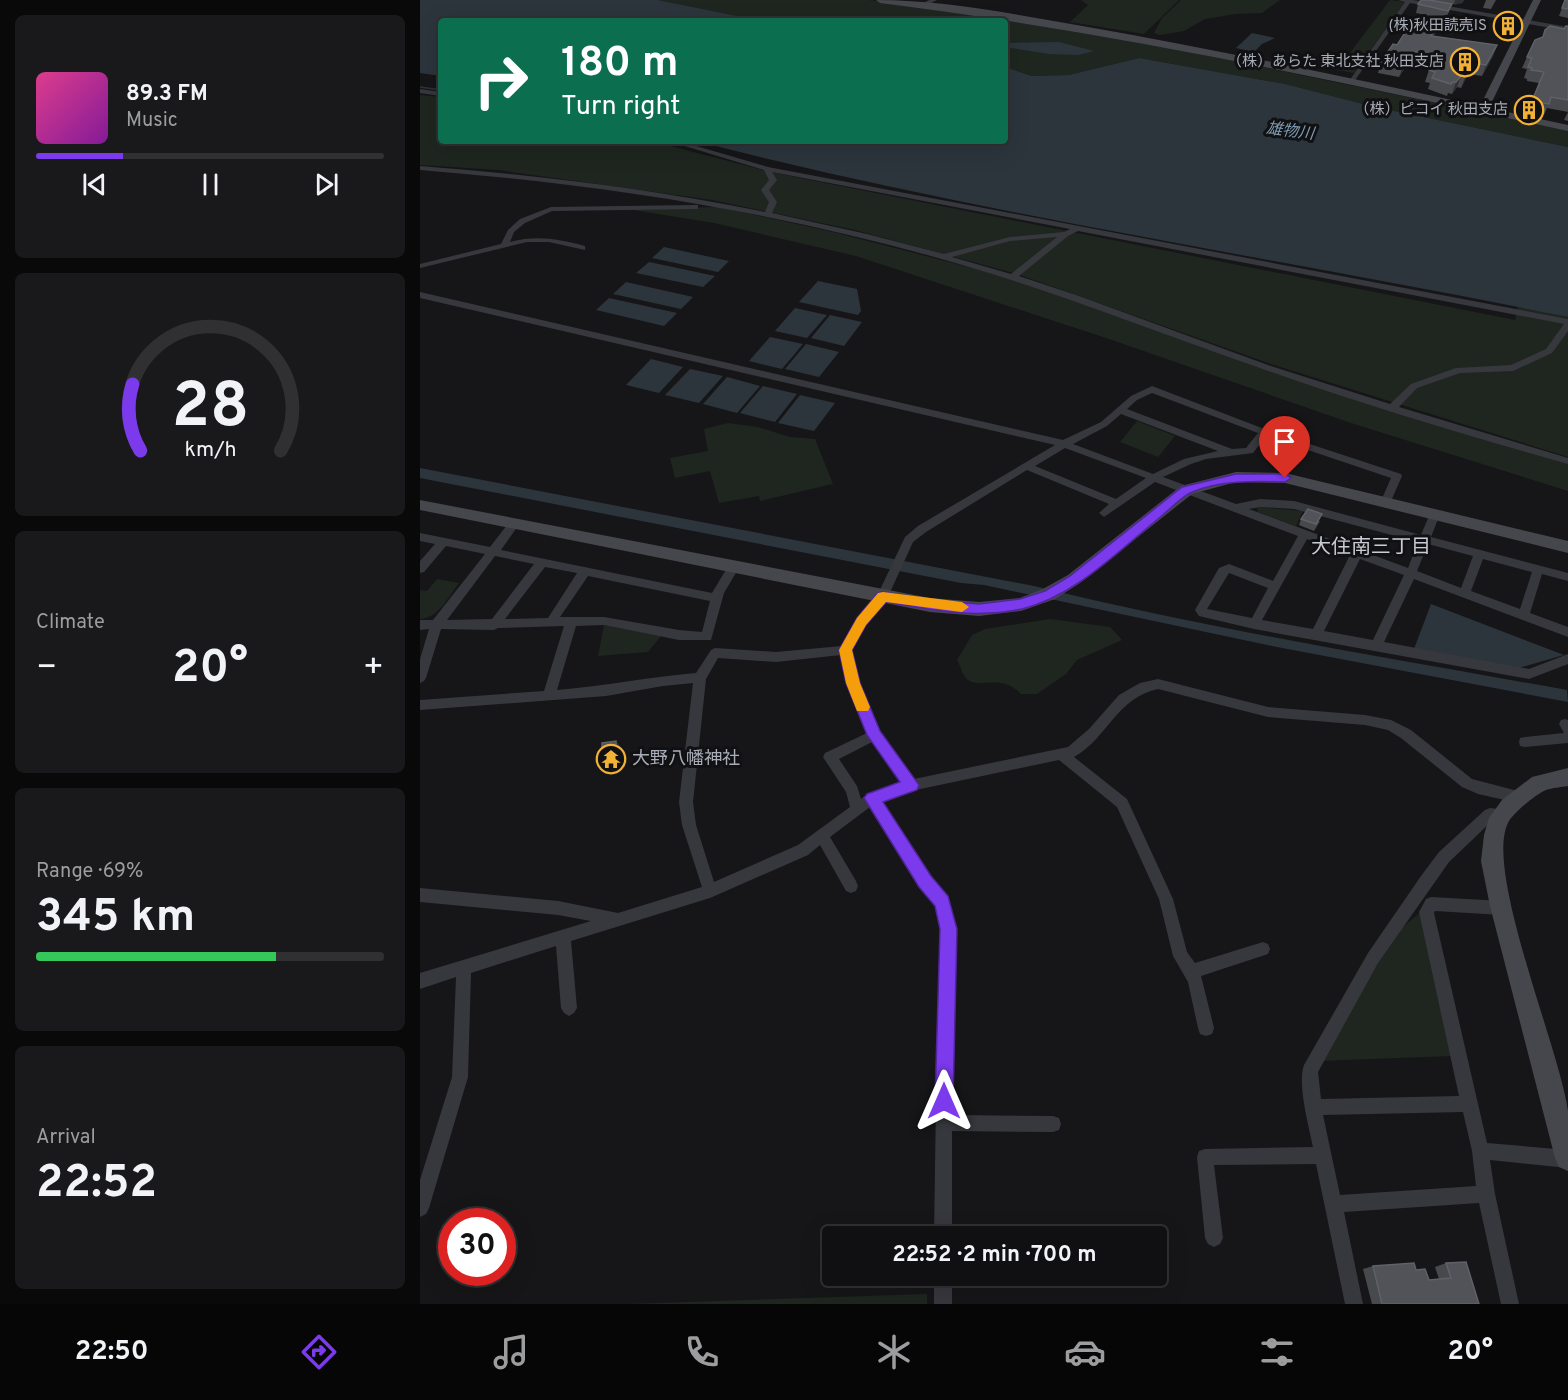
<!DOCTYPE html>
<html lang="en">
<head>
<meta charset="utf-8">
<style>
  :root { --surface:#101012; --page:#19191b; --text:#f1f3f6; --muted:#9c9d9f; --line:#303032; --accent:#7c3aed }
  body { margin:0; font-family:Overpass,"Noto Sans JP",sans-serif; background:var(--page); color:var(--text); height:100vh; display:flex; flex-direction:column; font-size:22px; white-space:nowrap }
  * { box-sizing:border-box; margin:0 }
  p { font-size:20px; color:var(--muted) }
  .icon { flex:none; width:33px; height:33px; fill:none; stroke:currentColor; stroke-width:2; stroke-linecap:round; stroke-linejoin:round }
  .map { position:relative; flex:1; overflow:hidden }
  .panel { display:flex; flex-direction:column; gap:15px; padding:15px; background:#09090a; width:420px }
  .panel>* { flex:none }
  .banner { position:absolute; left:18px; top:18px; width:570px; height:126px; border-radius:6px; box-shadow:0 6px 24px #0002,0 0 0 2px var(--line); background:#0b6e4f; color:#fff; overflow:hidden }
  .speed { position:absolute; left:18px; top:1208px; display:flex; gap:12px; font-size:30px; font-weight:700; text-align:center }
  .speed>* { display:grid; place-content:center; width:78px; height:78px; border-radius:50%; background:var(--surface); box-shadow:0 6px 24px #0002,0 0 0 2px var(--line); line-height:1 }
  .speed .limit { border:9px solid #d22; background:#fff; color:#111 }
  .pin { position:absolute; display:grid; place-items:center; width:51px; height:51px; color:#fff; margin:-62px -26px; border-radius:50% 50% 50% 0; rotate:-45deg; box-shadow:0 0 6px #0007 }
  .pin .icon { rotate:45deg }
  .me { position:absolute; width:66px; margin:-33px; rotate:0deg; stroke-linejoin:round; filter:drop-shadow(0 0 4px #0008) }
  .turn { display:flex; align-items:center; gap:21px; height:126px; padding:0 24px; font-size:27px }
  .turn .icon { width:78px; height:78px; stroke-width:2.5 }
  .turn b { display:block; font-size:42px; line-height:51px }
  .big { font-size:45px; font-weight:700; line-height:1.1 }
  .panel .tile { flex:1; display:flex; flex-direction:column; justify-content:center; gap:9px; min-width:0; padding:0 21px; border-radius:9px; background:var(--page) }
  .panel .dial { align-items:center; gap:0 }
  .dial svg { height:156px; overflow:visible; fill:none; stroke:var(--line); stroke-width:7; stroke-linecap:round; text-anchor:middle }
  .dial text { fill:var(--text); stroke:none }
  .song { display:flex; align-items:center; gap:18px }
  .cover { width:72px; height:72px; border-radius:9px; background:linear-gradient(135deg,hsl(330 70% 55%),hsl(290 70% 35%)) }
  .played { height:6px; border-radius:3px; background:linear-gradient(90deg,var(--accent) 25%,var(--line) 25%) }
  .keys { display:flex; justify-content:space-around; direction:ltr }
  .heat { display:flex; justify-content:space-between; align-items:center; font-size:33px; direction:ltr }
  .charge { height:9px; border-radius:4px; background:linear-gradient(90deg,#34c759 69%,var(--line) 0) }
  .trip { position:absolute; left:402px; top:1226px; width:345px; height:60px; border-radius:6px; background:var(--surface); box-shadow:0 6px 24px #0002,0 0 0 2px var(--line); font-weight:700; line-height:60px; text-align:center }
  .dock { display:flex; height:96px; justify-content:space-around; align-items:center; background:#060607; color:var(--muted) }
  .dock .icon { width:42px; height:42px }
  .dock .on { color:var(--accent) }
  .dock b { font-size:27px; color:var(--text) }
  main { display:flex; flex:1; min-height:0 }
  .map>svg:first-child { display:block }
  .green { fill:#1e261f }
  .water { fill:#2c353c }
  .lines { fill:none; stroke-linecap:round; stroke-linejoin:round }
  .stream { stroke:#2c353c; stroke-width:1.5 }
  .street { fill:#37383d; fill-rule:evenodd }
  .secondary { fill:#45474d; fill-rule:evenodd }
  .wall { fill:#47494d }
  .shaded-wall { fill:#2f3033 }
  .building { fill:#525359; stroke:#5f6168; stroke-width:1.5 }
  .route { fill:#7c3aed; stroke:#51269a; stroke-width:1.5 }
  .slow { fill:#f59e0b }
  .labels { text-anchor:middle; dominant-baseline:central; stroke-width:6; stroke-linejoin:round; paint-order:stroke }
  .far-poi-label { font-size:15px; fill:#a8adb8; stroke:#111113; text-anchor:end }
  .far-water-label { font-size:16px; font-style:italic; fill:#7f9bb3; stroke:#111113 }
  .poi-label { font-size:18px; fill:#a8adb8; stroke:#111113; text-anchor:start }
  .neighbourhood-label { font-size:20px; fill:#c9ccd4; stroke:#111113 }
</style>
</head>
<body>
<main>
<section class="panel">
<div class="tile">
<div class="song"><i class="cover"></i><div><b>89.3 FM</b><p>Music</p></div></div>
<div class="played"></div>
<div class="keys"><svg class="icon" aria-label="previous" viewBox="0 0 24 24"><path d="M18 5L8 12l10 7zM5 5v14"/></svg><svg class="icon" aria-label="pause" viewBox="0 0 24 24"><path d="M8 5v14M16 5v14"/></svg><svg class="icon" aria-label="next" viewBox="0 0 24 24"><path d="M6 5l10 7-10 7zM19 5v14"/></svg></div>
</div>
<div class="tile dial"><svg viewBox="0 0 100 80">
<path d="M14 69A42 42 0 1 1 86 69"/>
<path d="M14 69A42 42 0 0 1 10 35" stroke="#7c3aed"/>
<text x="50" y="56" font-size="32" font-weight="700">28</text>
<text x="50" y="72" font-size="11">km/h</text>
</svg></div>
<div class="tile"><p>Climate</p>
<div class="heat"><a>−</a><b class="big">20°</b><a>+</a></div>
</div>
<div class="tile"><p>Range · 69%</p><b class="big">345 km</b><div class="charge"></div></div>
<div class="tile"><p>Arrival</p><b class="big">22:52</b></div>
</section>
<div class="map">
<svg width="1148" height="1304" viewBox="0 0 1148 1304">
  <rect width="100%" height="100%" fill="#161618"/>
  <path class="green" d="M 238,0 L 449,0 L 507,7 L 696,37 L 1148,130 L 1148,147 L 955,107 L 865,84 L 719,58 L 649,75 L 612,76 L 585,67 L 585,21 L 342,21 Z
    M 661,0 L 759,0 L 724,34 L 650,22 L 668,5 Z
    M 761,0 L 860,0 L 842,13 L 816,14 L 785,19 L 764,31 L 740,35 L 734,33 L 742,18 Z
    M 970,0 L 985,2 L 934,73 L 917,70 Z
    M 982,16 L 1039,25 L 1032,35 L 976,26 Z
    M 0,95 L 21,97 L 21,141 L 231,141 L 355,173 L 1095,320 L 1098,306 L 1148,317 L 1148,457 L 848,363 L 597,274 L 435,230 L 292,200 L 78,170 L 0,165 Z
    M 298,207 L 413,232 L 591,278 L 846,369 L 1148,463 L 1148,491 L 931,423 L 686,338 L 436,256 L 294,223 L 207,209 Z
    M 717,421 L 755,436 L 738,457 L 700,442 Z
    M 308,423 L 338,427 L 370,437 L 395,439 L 413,484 L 340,501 L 339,496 L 299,503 L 290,471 L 255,478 L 250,458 L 288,451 L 284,429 Z
    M 837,507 L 883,511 L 876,526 L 838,512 Z
    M 17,579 L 39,583 C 28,597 19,618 0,619 L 0,590 L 7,591 Z
    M 630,619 L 690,627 L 702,640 L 657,660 L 646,674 L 617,694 L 601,694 C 580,671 556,692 545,677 C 542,673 540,665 537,660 L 552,635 L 565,629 Z
    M 184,625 L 241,636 L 228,652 L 178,656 Z
    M 1001,912 L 1031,1056 L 899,1061 L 975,933 Z
    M 507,1294 L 507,1304 L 207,1304 Z"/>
  <path class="water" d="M 0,0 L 238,0 L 342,21 L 21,21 L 21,76 L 0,73 Z
    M 832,33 L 855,38 L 842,44 L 834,52 L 816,48 Z
    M 639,42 L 674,51 L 659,55 L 629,54 L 585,47 L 585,43 Z
    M 719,58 L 865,84 L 955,107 L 1148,147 L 1148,317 C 858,258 563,215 276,141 L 585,141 L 585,67 L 612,76 L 649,75 Z
    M 244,247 L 309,261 L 298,272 L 232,258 Z
    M 229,262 L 295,276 L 283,287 L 216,273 Z
    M 398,281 L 437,289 L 441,311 L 438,315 L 379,302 Z
    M 206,282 L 273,297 L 261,309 L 193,294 Z
    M 189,298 L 257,313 L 244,326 L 176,310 Z
    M 375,308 L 407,315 L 387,338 L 355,331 Z
    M 410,315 L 442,322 L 424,346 L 391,338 Z
    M 350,337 L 383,344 L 362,369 L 329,361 Z
    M 386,344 L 419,352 L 399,377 L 365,369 Z
    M 231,359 L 263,367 L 239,393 L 206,385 Z
    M 270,369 L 303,376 L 279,403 L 245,395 Z
    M 307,377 L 340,386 L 317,413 L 283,404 Z
    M 343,386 L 377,394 L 355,422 L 320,413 Z
    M 380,395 L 415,403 L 394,431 L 358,423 Z
    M 0,468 L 614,586 C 789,629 969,658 1147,690 L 1148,702 L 857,647 L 564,585 L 541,583 L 0,478 Z
    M 1011,604 L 1144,655 L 1099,668 L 994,649 Z"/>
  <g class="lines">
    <path class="stream" d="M 0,87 L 21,90"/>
    <path class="street" d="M 509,0 L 517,0 L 505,6 L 500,5 Z
      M 978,0 L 993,0 L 1148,27 L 1148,31 L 990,3 L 933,83 L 929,83 L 929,81 L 985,2 Z
      M 0,89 L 21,92 L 21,96 L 0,93 Z
      M 248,141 L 259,141 L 348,167 L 1148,319 L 1148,331 L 1132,353 L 1093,371 L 1040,373 L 997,388 L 979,407 L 1148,458 L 1148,464 C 1045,435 941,404 840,368 C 732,331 627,288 518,258 C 348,210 175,184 0,170 L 0,166 C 116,175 231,189 345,212 L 349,202 L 341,190 L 349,180 L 344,170 ZM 352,172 L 650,229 L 644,232 L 590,237 L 524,254 L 447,234 L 352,213 L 357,202 L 349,190 L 357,180 ZM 658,231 L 1144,324 L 1126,349 L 1091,365 L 1036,368 L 991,384 L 970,404 L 848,365 L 659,296 L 599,276 L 648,236 ZM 637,237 L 591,274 L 532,257 L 590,241 Z
      M 275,205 L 278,205 L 278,209 L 132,211 L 105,223 L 94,232 L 90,242 C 118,235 137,239 165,246 L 165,250 L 129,242 L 107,242 L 0,268 L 0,264 L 81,244 L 88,230 L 100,219 L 131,207 Z
      M 0,292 L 643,440 L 681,422 L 711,396 L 732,386 L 847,430 L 981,474 L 982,476 L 971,501 L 966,505 L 961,501 L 971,478 L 846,436 L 833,453 L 786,459 L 771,464 L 743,477 L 816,504 L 840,499 L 874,501 L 1001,535 L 1011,511 L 1019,511 L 1020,514 L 1011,537 L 1148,573 L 1148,581 L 1122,574 L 1110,613 L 1148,627 L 1148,637 L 994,579 L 964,642 L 1109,669 L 1148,654 L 1148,664 L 1109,679 L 834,629 L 779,616 L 775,610 L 799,568 L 809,564 L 853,581 L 878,536 L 735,482 L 684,517 L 679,513 L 689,504 L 607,470 L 506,532 L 493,542 L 467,599 L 445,624 L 432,650 L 439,683 L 459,732 L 494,779 L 648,747 L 669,729 L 699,695 L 720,683 L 738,679 L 848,707 L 945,715 L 971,720 L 991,730 L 1052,779 L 1098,791 L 1103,793 L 1105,797 L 1103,801 L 1098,803 L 1058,794 L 1042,787 L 981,738 L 968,730 L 945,725 L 848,717 L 738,689 C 696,698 688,738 654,757 L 707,799 L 753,899 L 767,952 L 775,963 L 843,942 L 848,944 L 850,949 L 848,954 L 781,976 L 794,1028 L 792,1034 L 786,1036 L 780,1034 L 778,1028 L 768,982 L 753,956 L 739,899 L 697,807 L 639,760 L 491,791 L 461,801 L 510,877 L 527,897 L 536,929 L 532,1115 L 633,1116 L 639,1118 L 641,1124 L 639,1130 L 633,1132 L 532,1131 L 532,1236 L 514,1236 L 517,1034 L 522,929 L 516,905 L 500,887 L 450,807 L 410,837 L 436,881 L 438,886 L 436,891 L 431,893 L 426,891 L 400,845 L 388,855 L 290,898 L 151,941 L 157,1008 L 154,1013 L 149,1016 L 144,1013 L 141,1008 L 136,946 L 51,973 L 48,1077 L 9,1208 L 6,1214 L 0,1217 L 0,1180 L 32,1077 L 36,977 L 0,989 L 0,973 L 171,921 L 138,915 L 0,902 L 0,888 L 138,901 L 198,913 L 282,887 L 262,825 L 259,802 L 273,683 L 243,686 L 186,696 L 0,710 L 0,700 L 124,691 L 144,626 L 78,628 L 74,630 L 21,629 L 6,678 L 4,681 L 0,683 L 0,659 L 9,629 L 0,630 L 0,620 L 13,620 L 65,554 L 26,546 L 4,572 L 0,573 L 0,561 L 15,544 L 0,541 L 0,533 L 70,547 L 91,520 L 95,519 L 100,523 L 81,550 L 292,593 L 310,563 L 318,563 L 320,566 L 304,593 L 291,640 L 259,640 L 184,625 L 156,626 L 137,690 C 184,686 230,677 276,673 L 291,650 L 295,648 L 356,652 L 422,646 L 437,618 L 458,594 L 485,537 L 498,526 L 635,445 L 0,298 ZM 732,393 L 838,433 L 826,448 L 812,449 L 707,409 L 717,400 ZM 701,414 L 798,451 L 764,459 L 733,474 L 653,444 L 687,426 ZM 645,448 L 726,478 L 696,499 L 615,466 ZM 840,507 L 874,509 L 998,542 L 988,568 L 829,509 ZM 887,539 L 930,555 L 893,629 L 842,620 ZM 1008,544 L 1053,556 L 1041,588 L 997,571 ZM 75,556 L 114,564 L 72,619 L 27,620 ZM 940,559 L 984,575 L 953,640 L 904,631 ZM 1063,559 L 1112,572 L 1100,609 L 1051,591 ZM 125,567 L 157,573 L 128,618 L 85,619 ZM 809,573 L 848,588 L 832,618 L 787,609 ZM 168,576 L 290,601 L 282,632 L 259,630 L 184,617 L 140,617 ZM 421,655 L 427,683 L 447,733 L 405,753 L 403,757 L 426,792 L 430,807 L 378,845 L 294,882 L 276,825 L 273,802 L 286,679 L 298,658 L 356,662 ZM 452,742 L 481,782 L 447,794 L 441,799 L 437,786 L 419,759 Z
      M 1145,719 L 1148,720 L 1148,743 L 1105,747 L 1100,746 L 1099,742 L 1100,738 L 1105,737 L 1144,733 L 1139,724 L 1141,720 Z
      M 1070,808 L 1087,810 L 1089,814 L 1087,818 L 1073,820 L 1029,862 L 958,963 L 898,1072 L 901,1099 L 1039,1096 L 999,912 L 1006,899 L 1011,897 L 1082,901 L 1087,903 L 1089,908 L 1087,913 L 1082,915 L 1015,911 L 1014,913 L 1067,1143 L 1148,1150 L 1148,1168 L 1070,1160 L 1075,1194 L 1099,1304 L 1081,1304 L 1059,1203 L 924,1212 L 943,1304 L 925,1304 L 896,1164 L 794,1165 L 803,1238 L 800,1244 L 794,1247 L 788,1244 L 785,1238 L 777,1157 L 779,1151 L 785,1149 L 893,1147 C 889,1127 877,1083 884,1065 L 948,953 L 1001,876 L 1019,852 L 1065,810 ZM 1043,1112 L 1052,1151 L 1056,1186 L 920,1195 L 903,1115 Z
      M 514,1275 L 532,1275 L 532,1304 L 514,1304 Z"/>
    <path class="secondary" d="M 456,0 C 526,0 598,15 668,27 C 799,50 930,78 1060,106 L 1113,0 L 1121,0 L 1069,108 L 1148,125 L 1148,131 C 921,82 692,32 460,3 Z
      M 816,472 L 865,473 L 1148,541 L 1148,553 L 865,483 L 816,482 L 772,494 L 660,583 L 635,599 L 601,611 L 559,616 L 510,612 L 0,510 L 0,500 L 510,598 L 559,602 L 600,598 L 623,589 L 648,575 L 761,486 Z
      M 1148,768 L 1148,786 C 1141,787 1132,788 1126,790 C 1116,794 1092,814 1088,823 C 1064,871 1140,1050 1148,1111 C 1148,1130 1148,1152 1148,1171 L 1139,1167 L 1135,1158 L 1070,906 L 1061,861 L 1064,835 L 1069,818 L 1082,800 L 1112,777 Z"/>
  </g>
  <path class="wall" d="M 1001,0 L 1044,0 L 1042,3 L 1032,4 L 1029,12 L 1025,19 L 996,13 L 998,4 Z
    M 1066,0 L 1076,0 L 1071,9 L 1063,8 Z
    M 1145,0 L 1148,1 L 1148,18 L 1139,16 Z
    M 1099,16 L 1093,31 L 1080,29 L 1084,20 Z
    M 1019,23 L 1014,36 L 1077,45 L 1073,56 L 1062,76 L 1048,74 L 1041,88 L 1037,87 L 1032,94 L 1028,93 L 1027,96 L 1008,89 L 1010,83 L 1005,82 L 1009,70 L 1012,64 L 988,63 L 979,77 L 958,73 L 961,62 L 977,45 Z
    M 1148,26 L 1148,121 L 1144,120 L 1148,112 L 1127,108 L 1124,115 L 1107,112 L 1119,83 L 1107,81 L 1107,79 L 1104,78 L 1107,69 L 1102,68 L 1107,57 L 1122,38 L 1125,30 L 1144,29 Z
    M 881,519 L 900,521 L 894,531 L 879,525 Z
    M 196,741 L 200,747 L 199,758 L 197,758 L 196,772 L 186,774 L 182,768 Z
    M 1026,1263 L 1059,1304 L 952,1304 L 943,1269 L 953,1266 L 996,1270 L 1009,1280 L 1019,1279 L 1015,1267 Z"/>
  <path class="shaded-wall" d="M 1035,0 L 1044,0 L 1042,3 L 1034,5 Z
    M 1019,23 L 1015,34 L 1007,47 L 1011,36 Z
    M 1077,45 L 1073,56 L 1062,76 L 1066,65 Z
    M 992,52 L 988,63 L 979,77 L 983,66 Z
    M 1053,63 L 1048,74 L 1041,88 L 1045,77 Z
    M 1041,76 L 1037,87 L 1032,94 L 1036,82 Z
    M 196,741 L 200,747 L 199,758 L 196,752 Z
    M 194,752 L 197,758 L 196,772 L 193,767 Z"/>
  <path class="building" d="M 1001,0 L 1009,0 L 1032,4 L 1028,11 L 998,4 Z
    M 1145,0 L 1148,1 L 1148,9 L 1142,8 Z
    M 1087,14 L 1099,16 L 1096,22 L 1084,20 Z
    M 994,19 L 1019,23 L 1011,36 L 1077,45 L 1066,65 L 1053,63 L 1045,77 L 1041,76 L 1036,82 L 1032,82 L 1031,84 L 1012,78 L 1015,72 L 1009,70 L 1018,53 L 992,52 L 983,66 L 961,62 L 973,44 L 977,45 Z
    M 1130,26 L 1144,29 L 1146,26 L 1148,26 L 1148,100 L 1131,97 L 1129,104 L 1112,101 L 1124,72 L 1111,70 L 1112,68 L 1108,67 L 1112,58 L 1107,57 L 1115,40 L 1123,37 L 1125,30 Z
    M 888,509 L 902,514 L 896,524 L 881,519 Z
    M 196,741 L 196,752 L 194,752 L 193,767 L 182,768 L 182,743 Z
    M 1046,1262 L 1059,1304 L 962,1304 L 953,1266 L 994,1263 L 996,1270 L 1005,1269 L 1009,1280 L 1031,1278 L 1026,1263 Z"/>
  <path class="route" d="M 816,474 L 865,474 L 871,478 L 865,482 C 836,481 797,480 770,493 C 759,499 748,511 738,519 C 697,552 655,596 602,609 C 557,619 510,610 466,602 L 446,625 L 432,650 L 440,683 L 460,731 L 499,785 L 497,790 L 463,802 L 511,876 L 528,896 L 537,929 L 533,1101 L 531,1107 L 524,1110 L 517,1107 L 515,1101 L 520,929 L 515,906 L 499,887 L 444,798 L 447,794 L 480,782 L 447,735 L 426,683 L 419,650 L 437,618 L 458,593 L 463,592 L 510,600 L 559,604 L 600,599 L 625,591 L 650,576 L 762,487 Z"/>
  <path class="slow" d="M 463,592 L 542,602 L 549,607 L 542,612 L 466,602 L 446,625 L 432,650 L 440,683 L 450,707 L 448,711 L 437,711 L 426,683 L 419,650 L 437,618 L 458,593 Z"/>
  <defs>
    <g id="building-ring" transform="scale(1.5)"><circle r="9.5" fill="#111113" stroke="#f2b134" stroke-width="1.5"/><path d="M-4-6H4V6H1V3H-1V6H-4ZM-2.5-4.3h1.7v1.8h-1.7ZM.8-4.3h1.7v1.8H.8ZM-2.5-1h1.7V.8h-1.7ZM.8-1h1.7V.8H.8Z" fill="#f2b134"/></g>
    <g id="temple-ring" transform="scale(1.5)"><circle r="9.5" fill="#111113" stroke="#f2b134" stroke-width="1.5"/><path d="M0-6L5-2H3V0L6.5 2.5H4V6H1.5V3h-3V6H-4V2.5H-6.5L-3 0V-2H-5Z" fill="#f2b134"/></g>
  </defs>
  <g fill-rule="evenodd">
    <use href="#building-ring" x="1088" y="26"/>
    <use href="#building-ring" x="1045" y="62"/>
    <use href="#building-ring" x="1109" y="110"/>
    <use href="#temple-ring" x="191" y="759"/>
  </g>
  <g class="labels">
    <g class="far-poi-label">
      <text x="1067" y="26">(株)秋田読売IS</text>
      <text x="1024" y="62">（株）あらた 東北支社 秋田支店</text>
      <text x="1088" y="110">（株）ピコイ 秋田支店</text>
    </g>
    <g class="far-water-label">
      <text transform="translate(870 132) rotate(7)">雄物川</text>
    </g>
    <g class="poi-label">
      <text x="212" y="759">大野八幡神社</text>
    </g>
    <g class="neighbourhood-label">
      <text x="951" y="548">大住南三丁目</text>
    </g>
  </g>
</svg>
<div class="speed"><div class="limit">30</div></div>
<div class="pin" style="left:865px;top:478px;background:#d93025"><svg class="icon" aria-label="arrive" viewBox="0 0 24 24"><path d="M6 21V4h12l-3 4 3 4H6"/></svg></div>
<svg class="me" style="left:524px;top:1101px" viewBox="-20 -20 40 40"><path d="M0-17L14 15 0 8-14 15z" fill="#7c3aed" stroke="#fff" stroke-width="4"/></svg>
<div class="trip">22:52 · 2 min · 700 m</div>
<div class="banner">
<div class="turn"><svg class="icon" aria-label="right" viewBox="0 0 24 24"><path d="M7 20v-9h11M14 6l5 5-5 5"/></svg><div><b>180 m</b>Turn right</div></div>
</div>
</div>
</main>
<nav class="dock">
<b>22:50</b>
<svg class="icon on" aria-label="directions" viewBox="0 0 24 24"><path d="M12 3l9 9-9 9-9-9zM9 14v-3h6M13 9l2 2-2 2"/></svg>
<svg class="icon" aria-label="music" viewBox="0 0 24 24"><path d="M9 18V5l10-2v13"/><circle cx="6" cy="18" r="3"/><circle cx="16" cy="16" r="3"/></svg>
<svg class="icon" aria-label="phone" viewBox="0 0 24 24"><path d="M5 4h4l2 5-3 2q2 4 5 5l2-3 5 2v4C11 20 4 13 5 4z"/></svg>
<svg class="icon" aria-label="climate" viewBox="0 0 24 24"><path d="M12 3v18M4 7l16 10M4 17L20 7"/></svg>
<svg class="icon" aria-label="car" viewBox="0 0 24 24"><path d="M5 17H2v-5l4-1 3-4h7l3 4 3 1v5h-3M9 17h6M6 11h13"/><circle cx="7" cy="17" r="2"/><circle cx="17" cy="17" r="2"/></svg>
<svg class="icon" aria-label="filters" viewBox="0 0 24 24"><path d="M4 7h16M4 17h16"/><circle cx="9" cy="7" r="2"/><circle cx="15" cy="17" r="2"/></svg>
<b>20°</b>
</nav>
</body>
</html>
